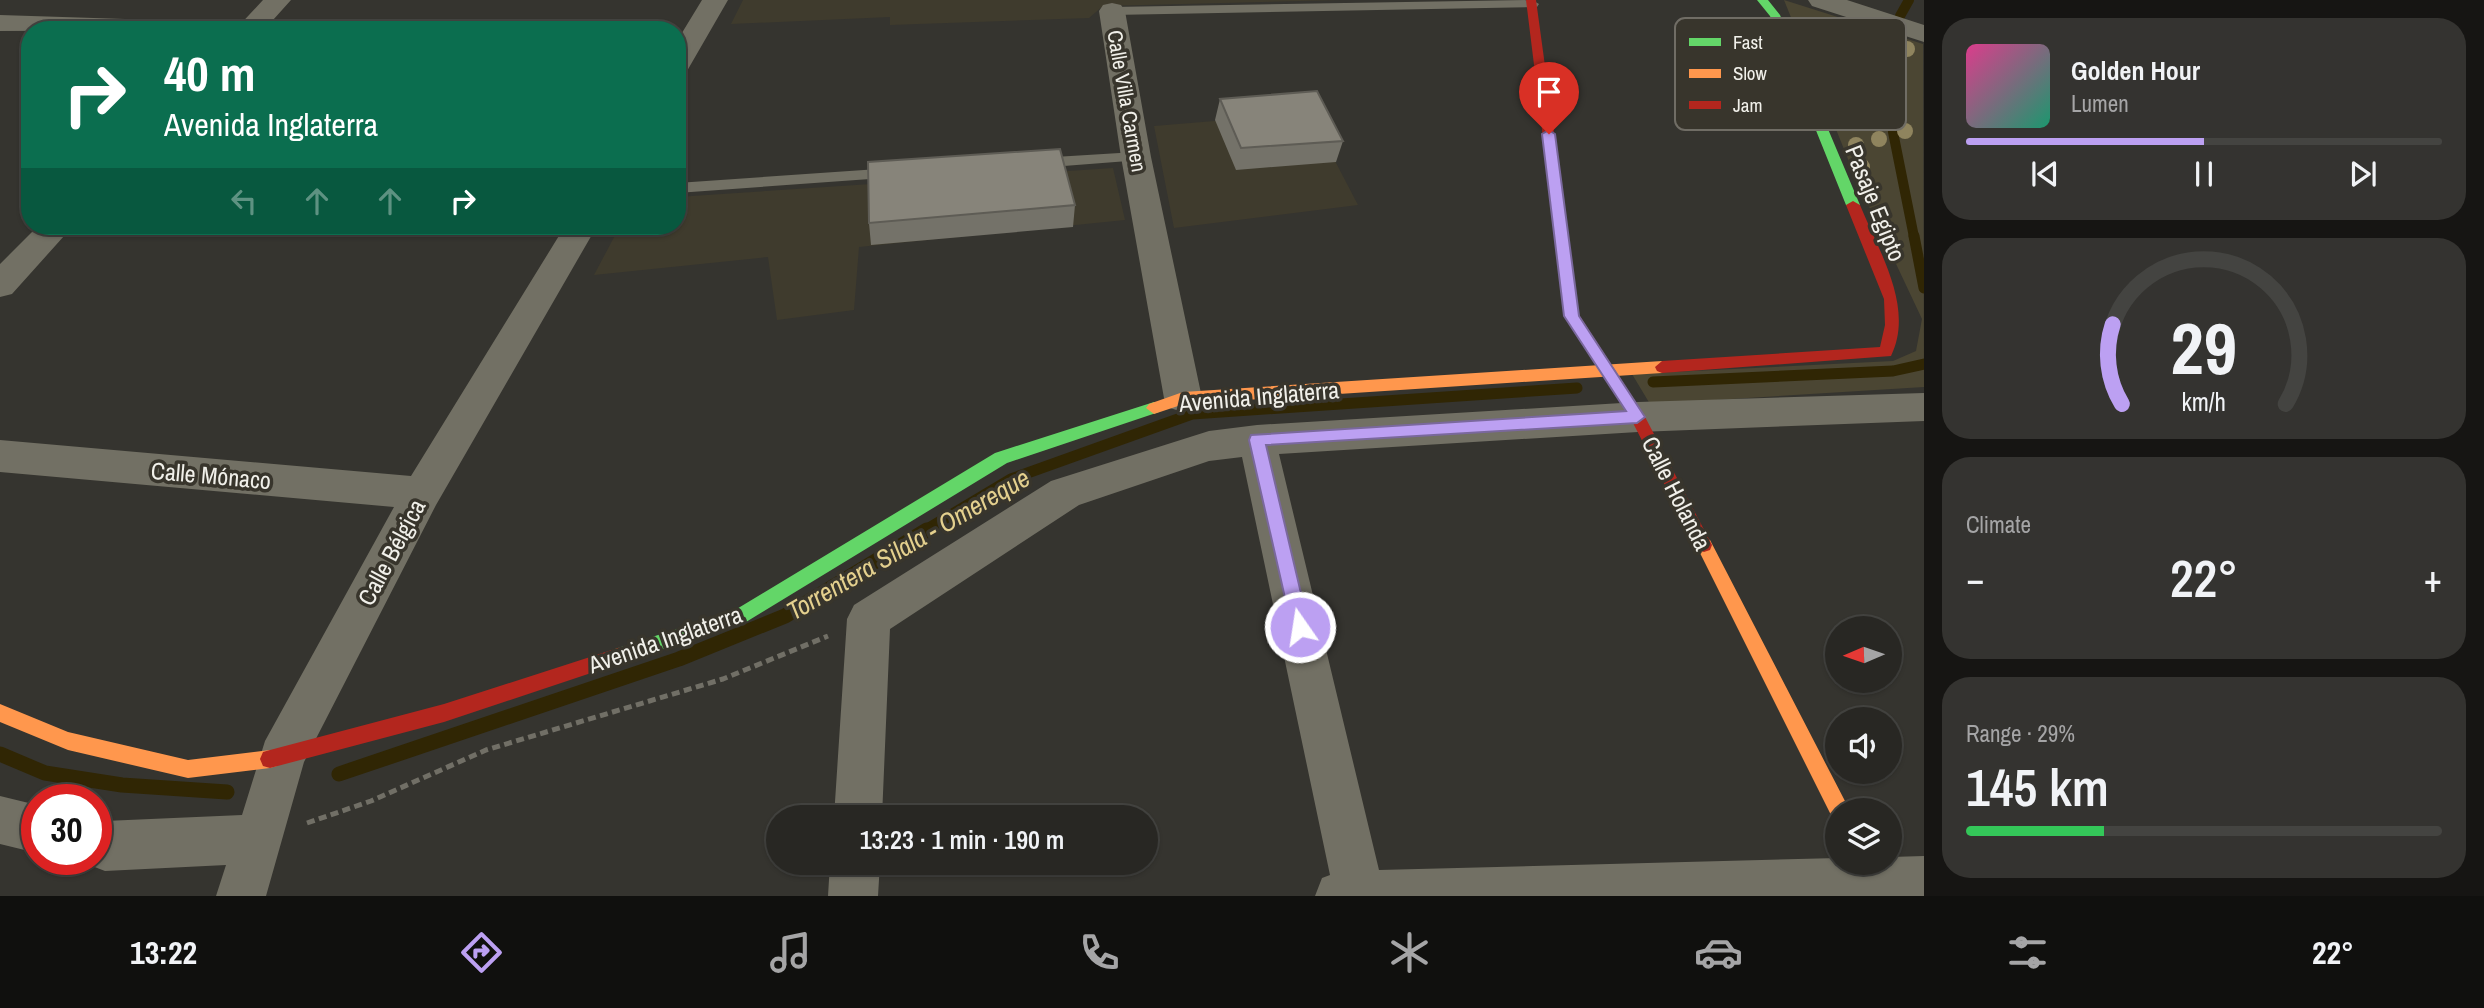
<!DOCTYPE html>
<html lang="en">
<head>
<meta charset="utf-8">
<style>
  :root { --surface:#282723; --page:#343330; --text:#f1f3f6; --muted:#a5a5a6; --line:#444441; --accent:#bca0f2 }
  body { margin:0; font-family:"Archivo Narrow",sans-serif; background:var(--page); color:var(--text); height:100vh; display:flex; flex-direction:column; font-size:26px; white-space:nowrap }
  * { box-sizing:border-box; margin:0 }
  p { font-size:23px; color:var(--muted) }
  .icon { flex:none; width:38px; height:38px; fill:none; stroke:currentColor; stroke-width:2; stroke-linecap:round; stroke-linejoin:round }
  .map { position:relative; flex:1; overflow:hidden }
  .sheet { display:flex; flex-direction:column; gap:18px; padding:18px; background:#161513; width:560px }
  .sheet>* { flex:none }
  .guide { position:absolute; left:21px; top:21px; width:665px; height:214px; border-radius:28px; box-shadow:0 2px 5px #0004,0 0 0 2px var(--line); background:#0b6e4f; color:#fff; overflow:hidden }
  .needle { width:46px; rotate:268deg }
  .tools { position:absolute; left:1825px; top:616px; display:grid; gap:14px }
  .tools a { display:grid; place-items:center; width:77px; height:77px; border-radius:50%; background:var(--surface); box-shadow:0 2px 5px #0004,0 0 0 2px var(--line); font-size:35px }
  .speed { position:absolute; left:21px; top:784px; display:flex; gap:14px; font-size:35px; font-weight:700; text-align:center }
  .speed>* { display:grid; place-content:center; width:91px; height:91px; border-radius:50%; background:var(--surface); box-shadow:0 2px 5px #0004,0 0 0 2px var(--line); line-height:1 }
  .speed .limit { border:10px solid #d22; background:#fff; color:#111 }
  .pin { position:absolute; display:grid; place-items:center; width:60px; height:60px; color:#fff; margin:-72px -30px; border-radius:50% 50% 50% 0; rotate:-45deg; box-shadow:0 0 7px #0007 }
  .pin .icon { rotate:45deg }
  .me { position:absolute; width:77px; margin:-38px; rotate:347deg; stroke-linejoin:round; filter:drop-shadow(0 0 5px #0008) }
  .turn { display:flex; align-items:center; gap:24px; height:147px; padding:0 28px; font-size:32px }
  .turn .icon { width:91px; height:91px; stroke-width:2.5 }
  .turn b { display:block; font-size:49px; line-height:60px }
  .lanes { display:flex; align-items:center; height:66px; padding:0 28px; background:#0003; justify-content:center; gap:35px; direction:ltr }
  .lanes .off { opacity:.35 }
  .big { font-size:52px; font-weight:600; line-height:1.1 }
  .sheet .tile { flex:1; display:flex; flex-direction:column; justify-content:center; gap:10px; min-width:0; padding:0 24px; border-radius:28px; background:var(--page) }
  .sheet .dial { align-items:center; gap:0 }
  .dial svg { height:182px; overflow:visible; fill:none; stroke:var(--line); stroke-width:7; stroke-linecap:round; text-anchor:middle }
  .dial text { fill:var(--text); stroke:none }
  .song { display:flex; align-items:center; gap:21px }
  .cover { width:84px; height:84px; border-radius:10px; background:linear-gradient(135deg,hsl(330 70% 55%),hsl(160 70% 35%)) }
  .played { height:7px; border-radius:4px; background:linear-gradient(90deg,var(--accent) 50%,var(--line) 50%) }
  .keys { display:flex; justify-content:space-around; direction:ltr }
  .heat { display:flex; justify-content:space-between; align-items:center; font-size:38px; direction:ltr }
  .charge { height:10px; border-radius:5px; background:linear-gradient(90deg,#34c759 29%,var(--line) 0) }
  .trip { position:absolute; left:766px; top:805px; width:392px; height:70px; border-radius:35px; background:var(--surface); box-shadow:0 2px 5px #0004,0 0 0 2px var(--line); font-weight:600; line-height:70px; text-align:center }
  .tabs { display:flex; height:112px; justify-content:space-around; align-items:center; background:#10100e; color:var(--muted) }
  .tabs .icon { width:49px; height:49px }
  .tabs .current { color:var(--accent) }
  .tabs b { font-size:32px; color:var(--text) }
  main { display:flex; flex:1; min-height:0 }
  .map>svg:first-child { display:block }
  .built { fill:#3f3b2d }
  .green { fill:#4b4633 }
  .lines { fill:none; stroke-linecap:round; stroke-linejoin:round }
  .stream-far2 { stroke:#302604; stroke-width:10 }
  .stream-far1 { stroke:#302604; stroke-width:11 }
  .stream { stroke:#302604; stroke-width:15 }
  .path { stroke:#716f66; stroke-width:5; stroke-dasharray:8 4.5; stroke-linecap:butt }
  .lane { fill:#727064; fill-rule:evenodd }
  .street { fill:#727064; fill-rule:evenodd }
  .fast { fill:#63d668; fill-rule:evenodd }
  .slow { fill:#ff974d; fill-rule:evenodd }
  .jam { fill:#b3261e; fill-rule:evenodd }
  .tree { fill:#8f845e }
  .wall { fill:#747269 }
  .building { fill:#87847a; stroke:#5e5c55; stroke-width:2 }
  .route { fill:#bca0f2; stroke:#7a689d; stroke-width:2 }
  .labels { text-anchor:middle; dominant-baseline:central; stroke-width:7; stroke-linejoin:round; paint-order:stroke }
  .far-street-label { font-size:21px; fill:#f1f0ea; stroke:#38352c }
  .street-label { font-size:24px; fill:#f1f0ea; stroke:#38352c }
  .water-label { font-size:26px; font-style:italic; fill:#e4d08e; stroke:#38352c }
  .key { fill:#38352c; stroke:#706d65; stroke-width:2 }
  .key-label { font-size:19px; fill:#f1f0ea }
</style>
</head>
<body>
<main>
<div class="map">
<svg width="1924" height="896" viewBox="0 0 1924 896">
  <rect width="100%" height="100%" fill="#35342f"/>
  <path class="built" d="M 743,0 L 1342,0 L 1103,6 L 1089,18 L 890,25 L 890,17 L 731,24 Z
    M 1310,113 L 1358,205 L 1174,228 L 1154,126 Z
    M 1113,168 L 1125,220 L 859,247 L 854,310 L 777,320 L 768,257 L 594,275 L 620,226 L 677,226 L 677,197 Z"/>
  <path class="green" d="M 1784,0 L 1923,44 L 1924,387 L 1650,404 L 1632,374 L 1893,361 L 1916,351 L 1922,319 L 1856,179 Z"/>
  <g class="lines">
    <path class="stream-far2" d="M 1900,16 L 1909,0
      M 1887,45 L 1894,94 L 1893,132 L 1914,237"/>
    <path class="stream-far1" d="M 1914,236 L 1924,288
      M 1653,382 L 1893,371 L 1924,364
      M 924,531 L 1011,479 L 1192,414 L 1577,388"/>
    <path class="stream" d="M 0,754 L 45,773 L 122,785 L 227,792
      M 339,774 L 679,659 L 785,616 L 927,530"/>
    <path class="path" d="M 307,823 L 371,801 L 486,750 L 723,679 L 828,636"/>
    <path class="lane" d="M 1532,0 L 1539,4 L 1537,7 L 1112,15 L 1105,11 L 1112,7 Z
      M 1136,152 L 1144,157 L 1141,160 L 1038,168 L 1030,163 L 1038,158 Z
      M 893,168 L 901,173 L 898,177 L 677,193 L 677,183 Z"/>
    <path class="street" d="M 263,0 L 291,0 L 264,30 L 235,30 Z
      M 702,0 L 728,0 L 687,71 L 677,73 L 677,41 Z
      M 1808,0 L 1847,0 L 1924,25 L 1924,42 L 1812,6 Z
      M 1112,3 L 1121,5 L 1125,11 L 1151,157 L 1202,398 L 1196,408 L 1183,412 L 1170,408 L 1164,398 L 1121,157 L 1099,11 L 1103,5 Z
      M 0,15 L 219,22 L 229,24 L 232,30 L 0,31 Z
      M 38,226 L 73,226 L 12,294 L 0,297 L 0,264 Z
      M 565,226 L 597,226 L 436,505 L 304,762 L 266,896 L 216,896 L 226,865 L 105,871 L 79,861 L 78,859 L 96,859 L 96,819 L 105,821 L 242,815 L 265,741 L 394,507 L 0,472 L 0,440 L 411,476 Z
      M 1924,393 L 1924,421 L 1638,432 L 1279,454 L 1379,870 L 1838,858 L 1838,863 L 1890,863 L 1890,857 L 1924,856 L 1924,896 L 1315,896 L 1322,878 L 1330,875 L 1242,457 L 1209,461 L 1079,505 L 890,629 L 882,817 L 834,817 L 847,619 L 854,605 L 1051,481 L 1209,431 L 1257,425 L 1638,402 Z
      M 0,796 L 37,805 L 37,853 L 0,844 Z
      M 830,863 L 880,863 L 878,896 L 828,896 Z"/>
    <path class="fast" d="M 1757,0 L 1768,0 L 1780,15 L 1860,205 L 1858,208 L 1853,209 L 1846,205 L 1770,16 Z
      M 1154,402 L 1159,404 L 1162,408 L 1159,412 L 1007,463 L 746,622 L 621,663 L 615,661 L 612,655 L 615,649 L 735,610 L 995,453 Z"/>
    <path class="slow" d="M 1662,361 L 1669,367 L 1662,373 L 1184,404 L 1154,414 L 1146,408 L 1149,404 L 1183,392 Z
      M 1704,538 L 1710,540 L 1846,803 L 1849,810 L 1838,810 L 1838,819 L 1832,817 L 1696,545 L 1698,540 Z
      M 0,704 L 68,732 L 188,760 L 270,750 L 277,752 L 280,759 L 277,766 L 270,768 L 188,778 L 68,750 L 0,722 Z"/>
    <path class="jam" d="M 1526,0 L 1536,0 L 1579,315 L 1643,413 L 1712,545 L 1710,550 L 1704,552 L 1698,550 L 1632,421 L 1565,316 Z
      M 1853,201 L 1860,205 C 1878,250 1915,307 1891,356 L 1662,373 L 1657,371 L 1655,367 L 1662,361 L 1880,347 L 1885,325 L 1884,299 L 1846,205 Z
      M 621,647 L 627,649 L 630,655 L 627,661 L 444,722 L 270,768 L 263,766 L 260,759 L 263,752 L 270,750 L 444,704 Z"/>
  </g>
  <g class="tree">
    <circle cx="1907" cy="49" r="8"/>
    <circle cx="1905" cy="131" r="8"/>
    <circle cx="1879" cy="139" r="8"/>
    <circle cx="1856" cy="145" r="8"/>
    <circle cx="1861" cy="167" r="9"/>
  </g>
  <path class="wall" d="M 1220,99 L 1343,141 L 1336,162 L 1236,170 L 1215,120 Z
    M 1075,205 L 1073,227 L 871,245 L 869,223 Z"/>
  <path class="building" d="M 1317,91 L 1343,141 L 1241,148 L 1220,99 Z
    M 1060,149 L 1075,205 L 869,223 L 868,162 Z"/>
  <path class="route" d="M 1549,130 L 1555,134 L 1579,316 L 1645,417 L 1637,423 L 1266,445 L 1309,627 L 1306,633 L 1300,635 L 1293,633 L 1249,440 L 1251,435 L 1626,411 L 1564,316 L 1542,134 Z"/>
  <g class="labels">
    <g class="far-street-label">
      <text transform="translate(1127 101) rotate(80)">Calle Villa Carmen</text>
    </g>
    <g class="street-label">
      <text transform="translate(1876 203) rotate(68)">Pasaje Egipto</text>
      <text transform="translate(1259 396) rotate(-5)">Avenida Inglaterra</text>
      <text transform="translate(211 475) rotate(5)">Calle Mónaco</text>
      <text transform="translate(1677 493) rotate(63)">Calle Holanda</text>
      <text transform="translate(391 552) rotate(-62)">Calle Bélgica</text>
      <text transform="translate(665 639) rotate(-19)">Avenida Inglaterra</text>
    </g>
    <g class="water-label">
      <text transform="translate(908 544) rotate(-30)">Torrentera Silala - Omereque</text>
    </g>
  </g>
  <rect x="1675" y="18" width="231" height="112" rx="10" class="key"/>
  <rect x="1689" y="38" width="32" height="8" fill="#63d668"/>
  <rect x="1689" y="69" width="32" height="9" fill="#ff974d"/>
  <rect x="1689" y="101" width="32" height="8" fill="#b3261e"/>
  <g class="key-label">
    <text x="1733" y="49">Fast</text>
    <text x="1733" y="80">Slow</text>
    <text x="1733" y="112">Jam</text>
  </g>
</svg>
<div class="tools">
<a><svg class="needle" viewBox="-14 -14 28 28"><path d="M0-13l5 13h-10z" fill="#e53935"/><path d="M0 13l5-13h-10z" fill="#a5a5a6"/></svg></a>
<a><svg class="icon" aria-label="sound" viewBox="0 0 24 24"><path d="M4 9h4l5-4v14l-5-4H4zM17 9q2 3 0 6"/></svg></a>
<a><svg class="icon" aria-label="layers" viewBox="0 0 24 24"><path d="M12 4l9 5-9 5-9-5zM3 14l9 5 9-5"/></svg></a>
</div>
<div class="speed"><div class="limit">30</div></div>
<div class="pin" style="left:1549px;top:134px;background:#d93025"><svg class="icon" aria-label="arrive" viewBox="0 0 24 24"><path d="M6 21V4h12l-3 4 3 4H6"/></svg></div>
<svg class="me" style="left:1300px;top:627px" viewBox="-20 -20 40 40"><circle r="17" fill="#bca0f2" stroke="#fff" stroke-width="3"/><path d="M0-11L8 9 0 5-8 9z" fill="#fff"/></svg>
<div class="trip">13:23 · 1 min · 190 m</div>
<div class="guide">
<div class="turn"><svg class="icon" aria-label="right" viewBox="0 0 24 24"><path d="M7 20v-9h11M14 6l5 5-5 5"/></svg><div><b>40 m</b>Avenida Inglaterra</div></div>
<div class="lanes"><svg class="icon off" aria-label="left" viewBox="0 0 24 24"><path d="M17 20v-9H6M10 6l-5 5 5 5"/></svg><svg class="icon off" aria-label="ahead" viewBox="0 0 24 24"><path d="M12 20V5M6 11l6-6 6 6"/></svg><svg class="icon off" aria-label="ahead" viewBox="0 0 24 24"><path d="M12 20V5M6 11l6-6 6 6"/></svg><svg class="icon" aria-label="right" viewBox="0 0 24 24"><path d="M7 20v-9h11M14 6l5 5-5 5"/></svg></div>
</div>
</div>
<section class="sheet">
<div class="tile">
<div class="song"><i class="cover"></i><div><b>Golden Hour</b><p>Lumen</p></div></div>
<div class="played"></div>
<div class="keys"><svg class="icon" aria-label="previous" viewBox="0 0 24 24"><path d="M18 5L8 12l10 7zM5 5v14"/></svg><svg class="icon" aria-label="pause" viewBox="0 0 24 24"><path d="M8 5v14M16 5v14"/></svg><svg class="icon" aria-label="next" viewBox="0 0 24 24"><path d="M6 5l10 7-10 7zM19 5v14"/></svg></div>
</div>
<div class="tile dial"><svg viewBox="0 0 100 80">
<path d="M14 69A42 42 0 1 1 86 69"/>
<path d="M14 69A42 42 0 0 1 10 34" stroke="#bca0f2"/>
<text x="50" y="56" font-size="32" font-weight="700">29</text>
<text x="50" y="72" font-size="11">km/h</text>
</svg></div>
<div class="tile"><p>Climate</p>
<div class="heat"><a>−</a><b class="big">22°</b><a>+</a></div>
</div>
<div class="tile"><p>Range · 29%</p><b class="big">145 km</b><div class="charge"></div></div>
</section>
</main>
<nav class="tabs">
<b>13:22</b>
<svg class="icon current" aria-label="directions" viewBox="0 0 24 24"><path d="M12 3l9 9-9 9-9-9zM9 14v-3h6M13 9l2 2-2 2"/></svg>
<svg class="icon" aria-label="music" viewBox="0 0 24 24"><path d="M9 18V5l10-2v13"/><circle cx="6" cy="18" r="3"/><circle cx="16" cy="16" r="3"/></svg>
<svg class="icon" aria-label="phone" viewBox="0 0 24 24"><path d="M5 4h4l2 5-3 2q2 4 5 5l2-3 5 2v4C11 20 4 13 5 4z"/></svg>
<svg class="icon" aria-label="climate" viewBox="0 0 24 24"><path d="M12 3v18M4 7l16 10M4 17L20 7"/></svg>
<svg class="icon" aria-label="car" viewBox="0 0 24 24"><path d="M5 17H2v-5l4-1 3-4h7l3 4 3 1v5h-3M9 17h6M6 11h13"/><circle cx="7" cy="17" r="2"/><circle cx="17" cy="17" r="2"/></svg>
<svg class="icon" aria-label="filters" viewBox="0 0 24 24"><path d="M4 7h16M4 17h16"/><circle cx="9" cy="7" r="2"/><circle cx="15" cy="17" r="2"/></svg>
<b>22°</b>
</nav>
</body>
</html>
